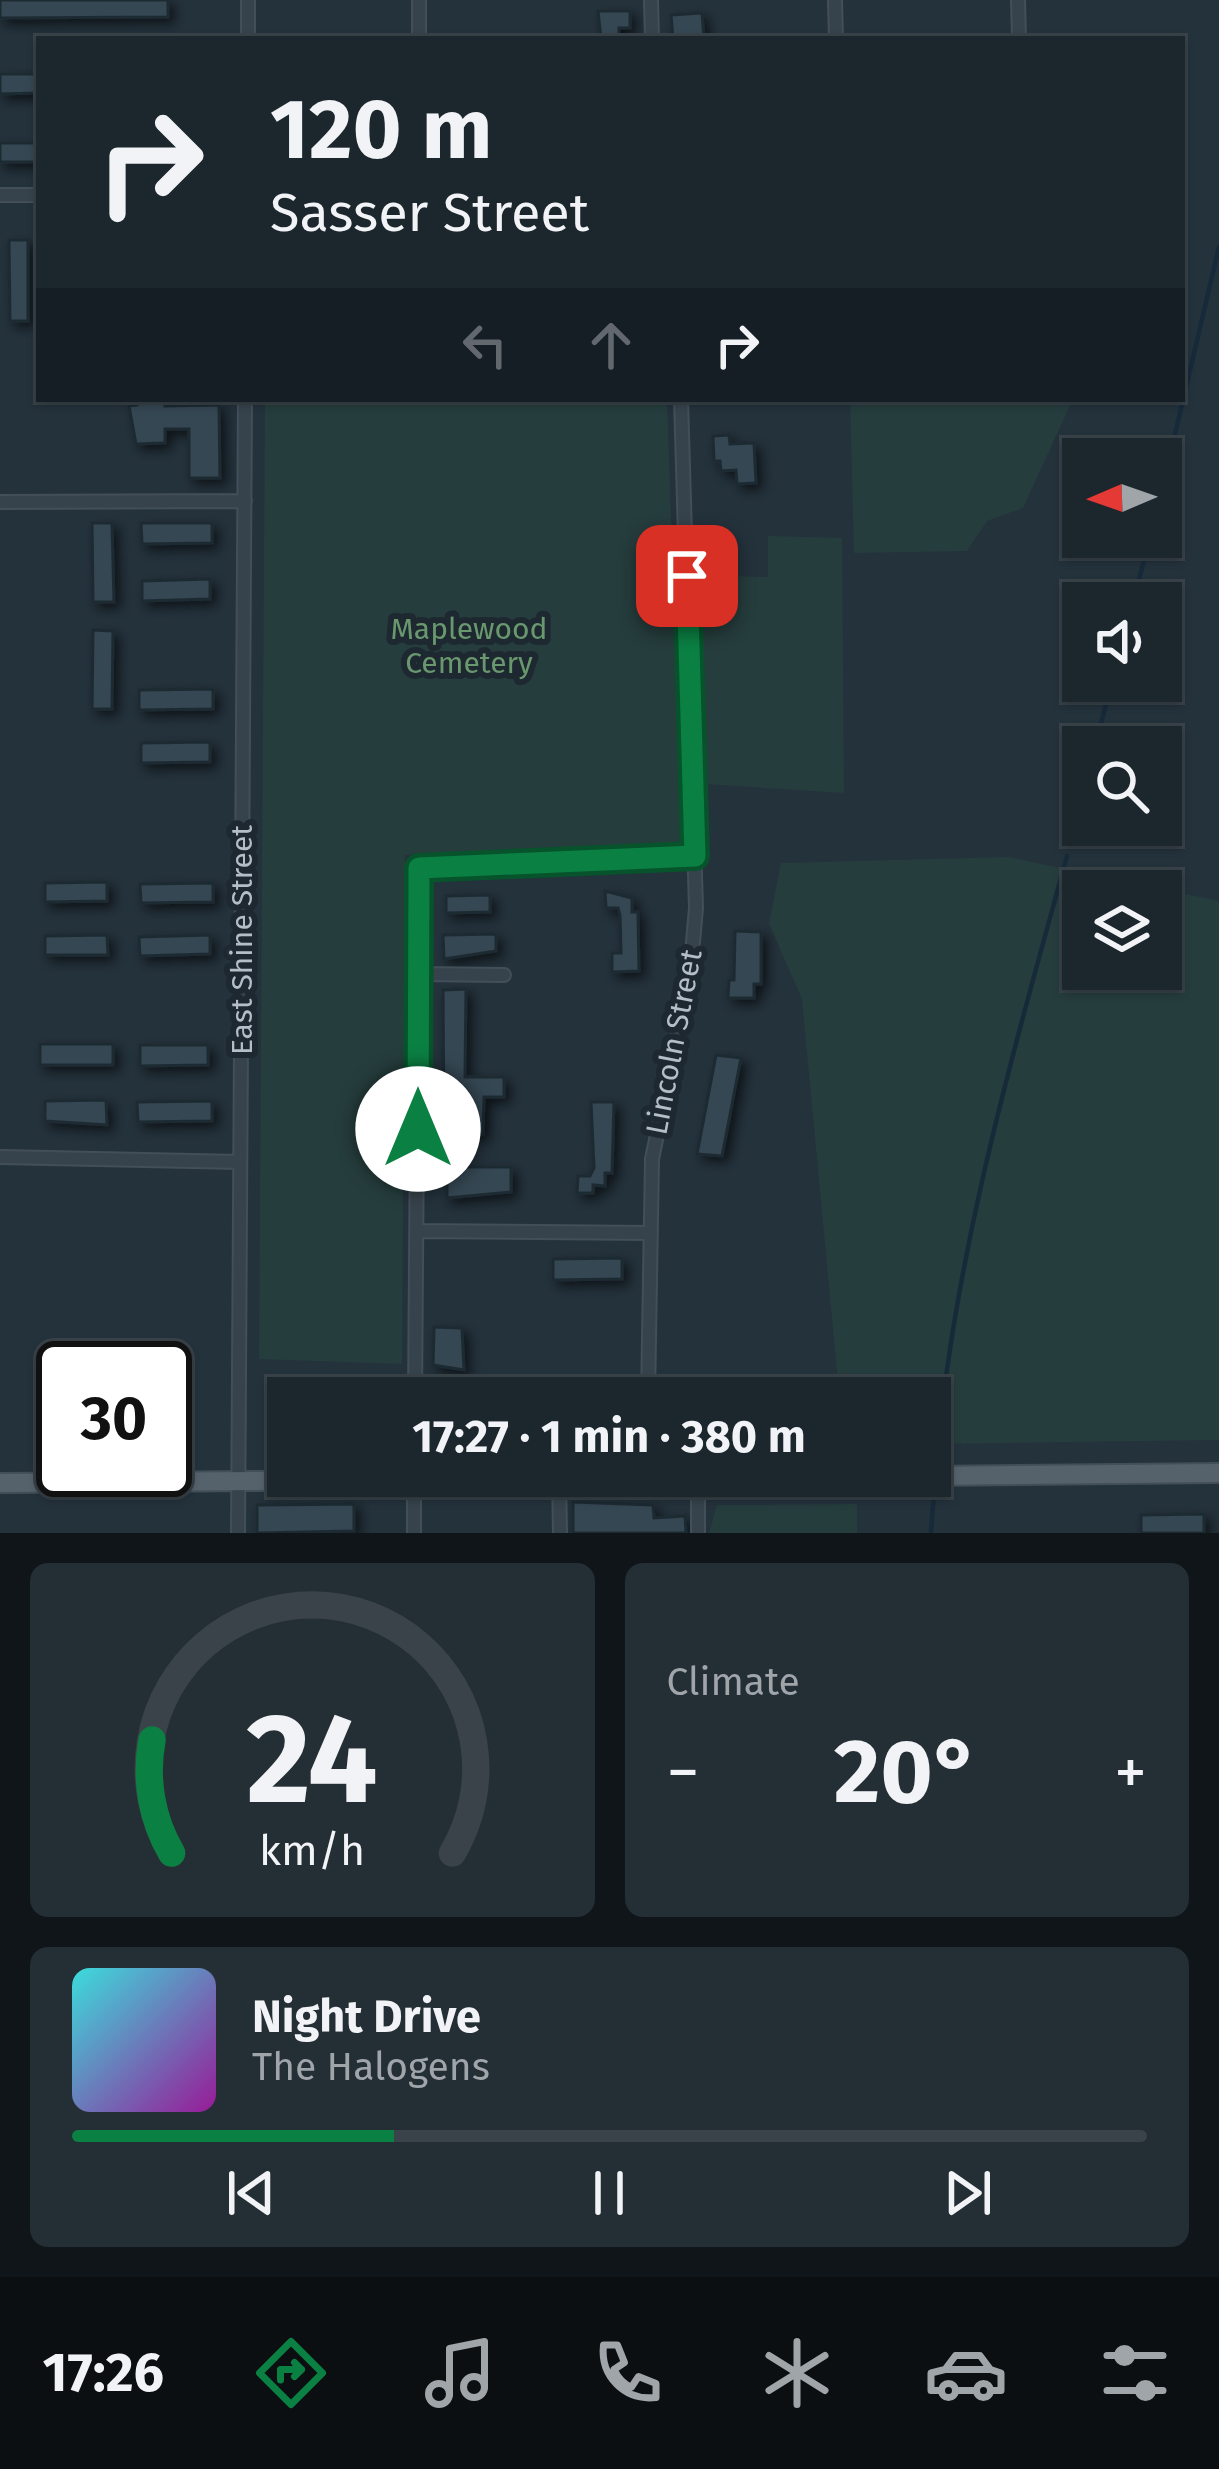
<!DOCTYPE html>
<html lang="en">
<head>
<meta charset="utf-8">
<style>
  :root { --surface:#1b262d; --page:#242e35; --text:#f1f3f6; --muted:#a0a5aa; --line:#394349; --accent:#0b8043 }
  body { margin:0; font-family:"Fira Sans",sans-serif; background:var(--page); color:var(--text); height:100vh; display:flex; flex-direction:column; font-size:45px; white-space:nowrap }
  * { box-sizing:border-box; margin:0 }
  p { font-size:39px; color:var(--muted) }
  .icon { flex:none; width:66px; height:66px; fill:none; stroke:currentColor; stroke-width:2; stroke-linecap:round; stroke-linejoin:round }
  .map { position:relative; height:1533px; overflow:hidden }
  .side { display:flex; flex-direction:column; gap:30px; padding:30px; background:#0f1519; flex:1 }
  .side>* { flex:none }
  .banner { position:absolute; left:36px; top:36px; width:1149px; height:366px; border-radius:0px; box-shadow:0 3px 9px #0004,0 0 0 3px var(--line); background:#1b262d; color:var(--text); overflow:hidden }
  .needle { width:78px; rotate:268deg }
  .controls { position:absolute; left:1062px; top:438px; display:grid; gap:24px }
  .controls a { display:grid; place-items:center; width:120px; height:120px; border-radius:0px; background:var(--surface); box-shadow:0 3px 9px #0004,0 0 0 3px var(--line); font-size:60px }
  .speed { position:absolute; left:36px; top:1341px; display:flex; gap:24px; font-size:60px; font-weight:700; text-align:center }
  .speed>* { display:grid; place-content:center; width:156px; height:156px; border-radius:50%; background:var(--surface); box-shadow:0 3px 9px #0004,0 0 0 3px var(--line); line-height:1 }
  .speed .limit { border:6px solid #111; border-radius:18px; background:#fff; color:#111 }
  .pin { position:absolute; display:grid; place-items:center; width:102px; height:102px; color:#fff; margin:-51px; border-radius:24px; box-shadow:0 6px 18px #0006 }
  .me { position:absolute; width:132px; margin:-66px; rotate:0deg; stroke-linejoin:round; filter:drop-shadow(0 0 9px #0008) }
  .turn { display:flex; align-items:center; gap:42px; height:252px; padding:0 36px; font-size:54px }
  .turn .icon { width:156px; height:156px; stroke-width:2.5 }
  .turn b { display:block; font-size:84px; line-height:102px }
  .lanes { display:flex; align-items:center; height:114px; padding:0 36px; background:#0003; justify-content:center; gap:60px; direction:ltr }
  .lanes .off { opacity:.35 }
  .big { font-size:90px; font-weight:700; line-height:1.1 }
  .side .card { flex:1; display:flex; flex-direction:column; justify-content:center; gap:18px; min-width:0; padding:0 42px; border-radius:18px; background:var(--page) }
  .side .dial { align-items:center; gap:0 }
  .dial svg { height:312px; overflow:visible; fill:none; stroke:var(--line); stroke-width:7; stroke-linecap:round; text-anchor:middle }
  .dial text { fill:var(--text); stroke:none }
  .song { display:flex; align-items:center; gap:36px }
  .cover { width:144px; height:144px; border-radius:18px; background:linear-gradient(135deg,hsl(180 70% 55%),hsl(300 70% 35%)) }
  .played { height:12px; border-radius:6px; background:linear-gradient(90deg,var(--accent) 30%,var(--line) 30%) }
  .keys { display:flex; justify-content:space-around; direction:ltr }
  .heat { display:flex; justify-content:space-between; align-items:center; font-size:66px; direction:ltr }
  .side .tiles { flex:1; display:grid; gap:30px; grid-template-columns:1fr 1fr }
  .card:last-child { grid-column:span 2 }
  .trip { position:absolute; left:267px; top:1377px; width:684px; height:120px; border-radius:0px; background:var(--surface); box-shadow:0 3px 9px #0004,0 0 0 3px var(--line); font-weight:700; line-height:120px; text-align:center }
  .tab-bar { display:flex; height:192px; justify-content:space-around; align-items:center; background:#0b0f12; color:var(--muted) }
  .tab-bar .icon { width:84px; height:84px }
  .tab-bar .active { color:var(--accent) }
  .tab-bar b { font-size:54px; color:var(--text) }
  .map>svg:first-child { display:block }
  .green { fill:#263d3d; fill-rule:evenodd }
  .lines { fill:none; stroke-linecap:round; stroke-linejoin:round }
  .stream { stroke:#172a3a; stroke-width:4.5 }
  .building { fill:#364652; stroke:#1f2a33; stroke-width:3; filter:url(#shadow) }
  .minor-casing { stroke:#434f58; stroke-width:16 }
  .primary-casing { stroke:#434f58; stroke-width:22 }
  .minor { stroke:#37434c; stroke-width:12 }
  .primary { stroke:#55626c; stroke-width:18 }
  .route-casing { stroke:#07532c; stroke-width:30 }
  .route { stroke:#0b8043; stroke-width:21 }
  .labels { text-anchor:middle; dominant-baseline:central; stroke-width:12; stroke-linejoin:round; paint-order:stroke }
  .park-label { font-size:30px; fill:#6a986e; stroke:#1d2831 }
  .street-label { font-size:30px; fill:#b3bec8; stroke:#1d2831 }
</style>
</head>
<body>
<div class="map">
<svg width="1219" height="1533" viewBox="0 0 1219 1533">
  <defs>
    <filter id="shadow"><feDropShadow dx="5.5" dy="5.5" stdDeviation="6" flood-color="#0009"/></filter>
  </defs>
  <rect width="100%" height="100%" fill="#24323c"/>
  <path class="green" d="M 265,399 L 667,399 L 682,844 L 405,855 L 402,1364 L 259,1359 Z
    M 850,399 L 1073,399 L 1023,508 L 987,521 L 967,551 L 854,553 Z
    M 768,536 L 842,538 L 844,793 L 704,784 L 696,575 L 768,577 Z
    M 1008,857 L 1219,901 L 1219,1440 L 930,1444 L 930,1398 L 726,1398 L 726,1388 L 839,1393 L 802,999 L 769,924 L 781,863 ZM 1161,891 L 1161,969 L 1083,969 L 1083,891 Z
    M 857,1504 L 857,1533 L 709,1533 L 717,1505 Z"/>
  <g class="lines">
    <path class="stream" d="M 1161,494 L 1219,247
      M 1133,603 L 1150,537
      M 1095,747 L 1112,681
      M 1071,842 L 1083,794
      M 936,1468 C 953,1258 1012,1057 1067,856
      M 931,1533 L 935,1479"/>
  </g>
  <path class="building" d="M 0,0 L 168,0 L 168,17 L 0,18 Z
    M 598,11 L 630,11 L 630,28 L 619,28 L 619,39 L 601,39 Z
    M 702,13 L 704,39 L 673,39 L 671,15 Z
    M 0,74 L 39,74 L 39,93 L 0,94 Z
    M 0,143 L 39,143 L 39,162 L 0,162 Z
    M 9,240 L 28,240 L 28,321 L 10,321 Z
    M 137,399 L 165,399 L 165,406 L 219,405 L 220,478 L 189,478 L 189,429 L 165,429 L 165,443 L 136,444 L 129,406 L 137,405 Z
    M 729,435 L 730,444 L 754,443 L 756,483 L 737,484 L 736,470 L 721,471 L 720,461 L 714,461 L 713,436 Z
    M 92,523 L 112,523 L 114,602 L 93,602 Z
    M 141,523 L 212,523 L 212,543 L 142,544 Z
    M 210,579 L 210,599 L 142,601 L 142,581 Z
    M 93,630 L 113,631 L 112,709 L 92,709 Z
    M 213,689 L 213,709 L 139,710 L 139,690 Z
    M 210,742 L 210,762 L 141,763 L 141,743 Z
    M 107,882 L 107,901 L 45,902 L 45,883 Z
    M 213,883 L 213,902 L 141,903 L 140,884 Z
    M 605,891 L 632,898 L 632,912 L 638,912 L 639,971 L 612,972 L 612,953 L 621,953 L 620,915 L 618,908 L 606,908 Z
    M 490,895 L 490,912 L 446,913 L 446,896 Z
    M 735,931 L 761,932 L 761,984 L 754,984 L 754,998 L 728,998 L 729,980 L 734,980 Z
    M 496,934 L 496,951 L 444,959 L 443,935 Z
    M 107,935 L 108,955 L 45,955 L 45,936 Z
    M 210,935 L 210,954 L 140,956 L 139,937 Z
    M 466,989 L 465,1077 L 504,1077 L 504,1097 L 484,1097 L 483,1134 L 444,1133 L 443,990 Z
    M 40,1044 L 113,1044 L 113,1065 L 40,1065 Z
    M 140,1045 L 208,1045 L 208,1065 L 140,1066 Z
    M 716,1055 L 741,1058 L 722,1156 L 697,1154 Z
    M 106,1100 L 107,1125 L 45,1121 L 45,1101 Z
    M 212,1101 L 212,1121 L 138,1122 L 137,1102 Z
    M 591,1102 L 614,1102 L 612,1173 L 605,1173 L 605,1186 L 593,1185 L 593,1193 L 577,1193 L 578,1176 L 590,1176 L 594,1168 Z
    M 462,1167 L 511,1167 L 511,1192 L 447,1198 L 447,1172 L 462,1172 Z
    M 622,1258 L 622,1279 L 553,1280 L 553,1259 Z
    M 434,1327 L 462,1328 L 464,1370 L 433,1365 Z
    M 573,1502 L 653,1505 L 654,1518 L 685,1516 L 686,1533 L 573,1533 Z
    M 354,1504 L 354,1531 L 257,1533 L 257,1505 Z
    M 1204,1514 L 1204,1533 L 1141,1533 L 1141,1515 Z"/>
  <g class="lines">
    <g class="minor-casing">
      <path id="minor" d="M 419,0 L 419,39
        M 651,0 L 652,39
        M 835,0 L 836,39
        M 1018,0 L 1019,39
        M 248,39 L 248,0
        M 0,195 L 39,195
        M 0,502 L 245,501
        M 419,974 L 504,975
        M 0,1157 L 240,1162
        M 417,1231 L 651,1233
        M 415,1398 L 419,868 L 695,856
        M 648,1398 L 652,1159 L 690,976 L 696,908 L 681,399
        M 698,1478 L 698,1533
        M 559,1479 L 560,1533
        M 238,1533 L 245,399
        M 414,1533 L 414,1476"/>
    </g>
    <g class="primary-casing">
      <path id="primary" d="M 930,1476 L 1219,1473
        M 0,1483 L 917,1476"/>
    </g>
    <use href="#minor" class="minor"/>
    <use href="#primary" class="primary"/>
  </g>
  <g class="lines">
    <g class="route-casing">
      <path id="route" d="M 418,1129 L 419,868 L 695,856 L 687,576"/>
    </g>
    <use href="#route" class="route"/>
  </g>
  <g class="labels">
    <g class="park-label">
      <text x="469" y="629">Maplewood<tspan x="469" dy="34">Cemetery</tspan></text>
    </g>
    <g class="street-label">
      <text transform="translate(242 940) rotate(-90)">East Shine Street</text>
      <text transform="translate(674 1042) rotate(-79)">Lincoln Street</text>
    </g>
  </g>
</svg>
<div class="controls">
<a><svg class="needle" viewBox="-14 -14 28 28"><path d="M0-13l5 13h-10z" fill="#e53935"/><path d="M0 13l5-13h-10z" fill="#a0a5aa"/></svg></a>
<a><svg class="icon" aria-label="sound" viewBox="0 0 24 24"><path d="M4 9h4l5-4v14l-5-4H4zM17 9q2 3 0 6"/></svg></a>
<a><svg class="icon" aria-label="search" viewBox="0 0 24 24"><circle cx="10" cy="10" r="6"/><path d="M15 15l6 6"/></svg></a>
<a><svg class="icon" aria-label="layers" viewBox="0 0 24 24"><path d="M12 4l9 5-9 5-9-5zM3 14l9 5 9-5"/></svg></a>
</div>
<div class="speed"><div class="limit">30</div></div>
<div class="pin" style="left:687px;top:576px;background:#d93025"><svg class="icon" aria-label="arrive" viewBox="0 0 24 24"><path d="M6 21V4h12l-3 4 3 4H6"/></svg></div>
<svg class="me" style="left:418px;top:1129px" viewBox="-20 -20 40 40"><circle r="19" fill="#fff"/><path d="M0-13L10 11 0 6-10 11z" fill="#0b8043"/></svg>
<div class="trip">17:27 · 1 min · 380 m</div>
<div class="banner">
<div class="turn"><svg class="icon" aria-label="right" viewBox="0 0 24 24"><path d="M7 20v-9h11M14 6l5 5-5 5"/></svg><div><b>120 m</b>Sasser Street</div></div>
<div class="lanes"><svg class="icon off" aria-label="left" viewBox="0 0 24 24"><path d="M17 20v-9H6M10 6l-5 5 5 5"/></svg><svg class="icon off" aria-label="ahead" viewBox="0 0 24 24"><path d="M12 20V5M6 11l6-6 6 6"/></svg><svg class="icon" aria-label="right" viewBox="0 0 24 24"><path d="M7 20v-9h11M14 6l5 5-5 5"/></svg></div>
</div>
</div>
<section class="side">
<div class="tiles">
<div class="card dial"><svg viewBox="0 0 100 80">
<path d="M14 69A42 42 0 1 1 86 69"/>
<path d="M14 69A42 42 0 0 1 9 40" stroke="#0b8043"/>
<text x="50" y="56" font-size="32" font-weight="700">24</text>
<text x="50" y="72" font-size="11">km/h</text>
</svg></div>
<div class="card"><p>Climate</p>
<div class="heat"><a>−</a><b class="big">20°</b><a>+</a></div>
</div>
<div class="card">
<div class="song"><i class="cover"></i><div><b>Night Drive</b><p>The Halogens</p></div></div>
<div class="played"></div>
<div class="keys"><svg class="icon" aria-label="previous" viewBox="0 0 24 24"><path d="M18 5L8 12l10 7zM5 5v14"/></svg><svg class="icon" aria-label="pause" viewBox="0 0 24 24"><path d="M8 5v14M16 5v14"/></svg><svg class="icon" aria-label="next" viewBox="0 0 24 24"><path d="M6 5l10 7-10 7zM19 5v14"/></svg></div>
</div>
</div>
</section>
<nav class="tab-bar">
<b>17:26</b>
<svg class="icon active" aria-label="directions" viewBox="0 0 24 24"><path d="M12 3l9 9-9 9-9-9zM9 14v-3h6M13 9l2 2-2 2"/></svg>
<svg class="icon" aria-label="music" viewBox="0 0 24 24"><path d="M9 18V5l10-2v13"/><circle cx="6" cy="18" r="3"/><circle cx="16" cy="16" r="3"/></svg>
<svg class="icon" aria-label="phone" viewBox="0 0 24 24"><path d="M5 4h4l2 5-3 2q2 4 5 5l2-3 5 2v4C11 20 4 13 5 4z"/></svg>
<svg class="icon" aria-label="climate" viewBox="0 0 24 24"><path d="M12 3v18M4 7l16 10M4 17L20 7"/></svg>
<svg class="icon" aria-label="car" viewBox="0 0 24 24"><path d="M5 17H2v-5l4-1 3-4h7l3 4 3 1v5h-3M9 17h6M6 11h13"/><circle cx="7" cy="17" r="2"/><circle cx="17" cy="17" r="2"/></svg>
<svg class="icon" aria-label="filters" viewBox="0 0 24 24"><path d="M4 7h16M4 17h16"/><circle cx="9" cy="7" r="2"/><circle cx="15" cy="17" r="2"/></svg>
</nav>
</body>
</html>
